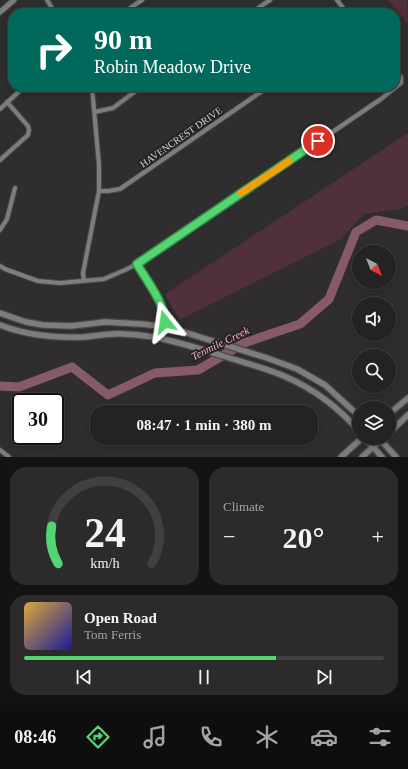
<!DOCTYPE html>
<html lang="en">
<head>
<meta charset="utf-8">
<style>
  :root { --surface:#242222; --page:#2c2a2a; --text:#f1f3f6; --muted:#a3a4a5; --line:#413f40; --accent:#53d672 }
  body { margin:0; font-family:"Times New Roman",serif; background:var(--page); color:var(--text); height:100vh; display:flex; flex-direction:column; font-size:15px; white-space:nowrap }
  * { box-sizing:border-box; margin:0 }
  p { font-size:13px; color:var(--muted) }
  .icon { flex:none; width:22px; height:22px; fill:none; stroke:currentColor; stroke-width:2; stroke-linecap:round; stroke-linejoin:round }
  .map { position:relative; height:457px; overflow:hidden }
  .sheet { display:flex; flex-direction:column; gap:10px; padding:10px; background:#141313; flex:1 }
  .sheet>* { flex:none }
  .hud { position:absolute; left:8px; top:8px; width:392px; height:84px; border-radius:16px; box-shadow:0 2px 10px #0003,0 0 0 1px var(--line); background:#00695c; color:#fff; overflow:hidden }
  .needle { width:26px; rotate:138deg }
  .fabs { position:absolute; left:352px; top:245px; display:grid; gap:8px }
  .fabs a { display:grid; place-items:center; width:44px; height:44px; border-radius:50%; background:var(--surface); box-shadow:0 2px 10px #0003,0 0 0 1px var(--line); font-size:20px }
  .speed { position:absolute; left:12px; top:393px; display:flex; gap:8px; font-size:20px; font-weight:700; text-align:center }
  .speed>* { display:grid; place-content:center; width:52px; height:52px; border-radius:50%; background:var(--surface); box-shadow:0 2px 10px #0003,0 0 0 1px var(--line); line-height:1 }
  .speed .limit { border:2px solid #111; border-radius:6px; background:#fff; color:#111 }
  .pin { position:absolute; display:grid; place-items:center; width:34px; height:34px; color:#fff; margin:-17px; border:2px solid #fff; border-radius:50%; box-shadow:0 1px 4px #0007 }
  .me { position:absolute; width:44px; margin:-22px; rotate:345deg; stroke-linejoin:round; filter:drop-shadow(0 0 3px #0008) }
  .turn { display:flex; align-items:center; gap:14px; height:84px; padding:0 20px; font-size:18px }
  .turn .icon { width:52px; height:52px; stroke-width:2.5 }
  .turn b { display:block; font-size:28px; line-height:34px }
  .big { font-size:30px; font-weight:700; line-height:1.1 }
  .sheet .card { flex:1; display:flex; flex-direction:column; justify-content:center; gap:6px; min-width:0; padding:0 14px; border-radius:16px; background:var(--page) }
  .sheet .dial { align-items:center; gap:0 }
  .dial svg { height:104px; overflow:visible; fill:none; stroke:var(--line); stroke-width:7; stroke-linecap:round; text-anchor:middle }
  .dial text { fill:var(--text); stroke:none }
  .song { display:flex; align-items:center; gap:12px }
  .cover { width:48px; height:48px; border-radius:6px; background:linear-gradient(135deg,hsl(40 70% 55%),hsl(240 70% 35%)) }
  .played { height:4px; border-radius:2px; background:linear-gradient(90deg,var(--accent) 70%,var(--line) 70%) }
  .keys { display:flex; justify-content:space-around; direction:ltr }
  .heat { display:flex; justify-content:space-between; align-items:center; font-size:22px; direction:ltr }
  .sheet .tiles { flex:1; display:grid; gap:10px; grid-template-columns:1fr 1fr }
  .card:last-child { grid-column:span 2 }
  .trip { position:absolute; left:90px; top:405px; width:228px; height:40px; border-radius:16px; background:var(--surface); box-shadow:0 2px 10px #0003,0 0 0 1px var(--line); font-weight:700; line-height:40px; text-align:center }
  .menu { display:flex; height:64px; justify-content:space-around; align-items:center; background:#0e0e0e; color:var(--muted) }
  .menu .icon { width:28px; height:28px }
  .menu .on { color:var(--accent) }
  .menu b { font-size:18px; color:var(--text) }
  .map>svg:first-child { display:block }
  .green { fill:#50303b }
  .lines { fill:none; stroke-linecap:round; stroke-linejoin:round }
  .river { stroke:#875a69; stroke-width:9 }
  .minor-casing { stroke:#4a4848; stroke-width:6 }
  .tertiary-casing { stroke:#4a4848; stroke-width:7 }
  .secondary-casing { stroke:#4a4848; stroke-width:8 }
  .minor { stroke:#7f7c7d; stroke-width:4 }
  .tertiary { stroke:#7f7c7d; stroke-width:5 }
  .secondary { stroke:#7f7c7d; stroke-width:5.5 }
  .route-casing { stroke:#368b4a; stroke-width:10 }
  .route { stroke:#53d672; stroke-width:7 }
  .slow { stroke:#f59e0b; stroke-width:7 }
  .labels { text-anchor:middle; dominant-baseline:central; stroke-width:4; stroke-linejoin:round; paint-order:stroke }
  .street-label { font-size:10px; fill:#dad8d8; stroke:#262324 }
  .water-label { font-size:11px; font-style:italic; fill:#f7acc4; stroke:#262324 }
</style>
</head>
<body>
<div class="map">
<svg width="408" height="457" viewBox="0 0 408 457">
  <rect width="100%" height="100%" fill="#302d2e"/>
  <path class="green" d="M 388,0 L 407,0 L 408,24 Z
    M 408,133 L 408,205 L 400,209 L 364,214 L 341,239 L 179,320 L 165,294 Z"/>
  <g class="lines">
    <path class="river" d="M 0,386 L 19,387 L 72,367 L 108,395 L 155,373 L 198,370 L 244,343 L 300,324 L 329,299 L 356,232 L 376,220 L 408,226"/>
    <g class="minor-casing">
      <path id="minor" d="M 47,0 L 55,13
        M 337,0 L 347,13
        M 123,13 L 142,0
        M 251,13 L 270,0
        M 0,109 L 24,87
        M 95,112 L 113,108 L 141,87
        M 0,160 L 28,135 L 29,130 L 28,126 L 7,102
        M 99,191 L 108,191 L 120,189 L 268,87
        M 0,230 L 7,219 L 15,188
        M 137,264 L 161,304 L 165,316 L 161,338
        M 0,266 L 5,269 L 38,281 L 60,283 L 104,279 L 125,270 L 137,264 L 197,224 L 381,99 L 401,83 L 401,77 L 395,70
        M 84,281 L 83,273 L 99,191 L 99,165 L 92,87
        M 0,450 L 9,457"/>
    </g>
    <g class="tertiary-casing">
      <path id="tertiary" d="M 0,12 L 14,0"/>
    </g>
    <g class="secondary-casing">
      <path id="secondary" d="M 0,313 L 26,322 L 43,325 L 71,326 L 105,322 L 142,324 L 168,327 L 267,358 L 297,369 L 325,385 L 359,416
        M 0,325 C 26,335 56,338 84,337 C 97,336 110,333 123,334 C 158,335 187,345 220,355 C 241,362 263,367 284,376 C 312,388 339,408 359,431
        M 389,414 L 408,398
        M 389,433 L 408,415
        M 365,438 L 382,457
        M 379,438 L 396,457
        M 341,457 L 362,438
        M 362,457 L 383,438"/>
    </g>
    <use href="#minor" class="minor"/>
    <use href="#tertiary" class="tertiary"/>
    <use href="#secondary" class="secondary"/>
  </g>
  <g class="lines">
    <g class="route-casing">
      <path id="route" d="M 165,322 C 166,305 145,278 137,264 L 318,141"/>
    </g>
    <use href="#route" class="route"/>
    <path class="slow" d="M 241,193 L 289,161"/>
  </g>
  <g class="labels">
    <g class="street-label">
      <text transform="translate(181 137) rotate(-35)">HAVENCREST DRIVE</text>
    </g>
    <g class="water-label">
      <text transform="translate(220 343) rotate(-26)">Tenmile Creek</text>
    </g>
  </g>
</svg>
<div class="fabs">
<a><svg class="needle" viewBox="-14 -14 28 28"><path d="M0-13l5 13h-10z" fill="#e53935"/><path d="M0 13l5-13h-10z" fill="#a3a4a5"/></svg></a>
<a><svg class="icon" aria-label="sound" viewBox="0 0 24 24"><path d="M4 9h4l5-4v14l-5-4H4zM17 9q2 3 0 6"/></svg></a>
<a><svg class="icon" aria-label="search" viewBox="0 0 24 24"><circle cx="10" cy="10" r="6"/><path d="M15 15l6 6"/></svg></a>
<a><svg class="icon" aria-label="layers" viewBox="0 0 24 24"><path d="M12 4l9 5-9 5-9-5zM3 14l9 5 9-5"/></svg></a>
</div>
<div class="speed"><div class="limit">30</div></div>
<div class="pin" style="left:318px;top:141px;background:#d93025"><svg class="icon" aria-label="arrive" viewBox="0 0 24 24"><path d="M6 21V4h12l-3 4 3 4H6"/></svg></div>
<svg class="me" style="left:165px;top:322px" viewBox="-20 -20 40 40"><path d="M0-17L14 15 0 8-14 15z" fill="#53d672" stroke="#fff" stroke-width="4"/></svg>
<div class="trip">08:47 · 1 min · 380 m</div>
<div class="hud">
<div class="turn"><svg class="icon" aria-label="right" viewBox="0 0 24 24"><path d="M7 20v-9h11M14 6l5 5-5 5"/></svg><div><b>90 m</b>Robin Meadow Drive</div></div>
</div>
</div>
<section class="sheet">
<div class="tiles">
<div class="card dial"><svg viewBox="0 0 100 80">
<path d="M14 69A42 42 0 1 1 86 69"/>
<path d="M14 69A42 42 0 0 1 9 40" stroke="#53d672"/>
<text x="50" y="56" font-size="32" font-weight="700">24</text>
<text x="50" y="72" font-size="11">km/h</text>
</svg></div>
<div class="card"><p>Climate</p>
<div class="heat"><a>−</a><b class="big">20°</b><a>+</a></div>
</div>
<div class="card">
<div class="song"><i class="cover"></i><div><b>Open Road</b><p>Tom Ferris</p></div></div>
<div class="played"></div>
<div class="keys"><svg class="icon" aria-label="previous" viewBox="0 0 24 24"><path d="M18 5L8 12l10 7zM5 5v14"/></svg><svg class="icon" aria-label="pause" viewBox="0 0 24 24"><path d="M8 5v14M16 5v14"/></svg><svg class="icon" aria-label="next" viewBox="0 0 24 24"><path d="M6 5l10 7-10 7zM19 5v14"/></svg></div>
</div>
</div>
</section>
<nav class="menu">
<b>08:46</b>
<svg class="icon on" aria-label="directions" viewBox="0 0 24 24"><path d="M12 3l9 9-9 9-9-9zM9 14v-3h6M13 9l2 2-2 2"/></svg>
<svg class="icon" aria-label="music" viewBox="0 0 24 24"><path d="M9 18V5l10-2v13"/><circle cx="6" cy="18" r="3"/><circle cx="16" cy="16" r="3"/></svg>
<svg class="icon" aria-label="phone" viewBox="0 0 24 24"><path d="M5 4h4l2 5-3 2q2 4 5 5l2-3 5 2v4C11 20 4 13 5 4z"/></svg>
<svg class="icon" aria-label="climate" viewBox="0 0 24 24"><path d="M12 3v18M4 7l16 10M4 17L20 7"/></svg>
<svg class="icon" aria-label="car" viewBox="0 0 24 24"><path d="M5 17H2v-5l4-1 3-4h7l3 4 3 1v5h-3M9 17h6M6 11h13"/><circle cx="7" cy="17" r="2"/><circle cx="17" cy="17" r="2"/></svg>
<svg class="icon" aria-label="filters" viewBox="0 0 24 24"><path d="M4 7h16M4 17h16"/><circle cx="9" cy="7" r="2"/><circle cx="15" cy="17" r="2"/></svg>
</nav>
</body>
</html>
